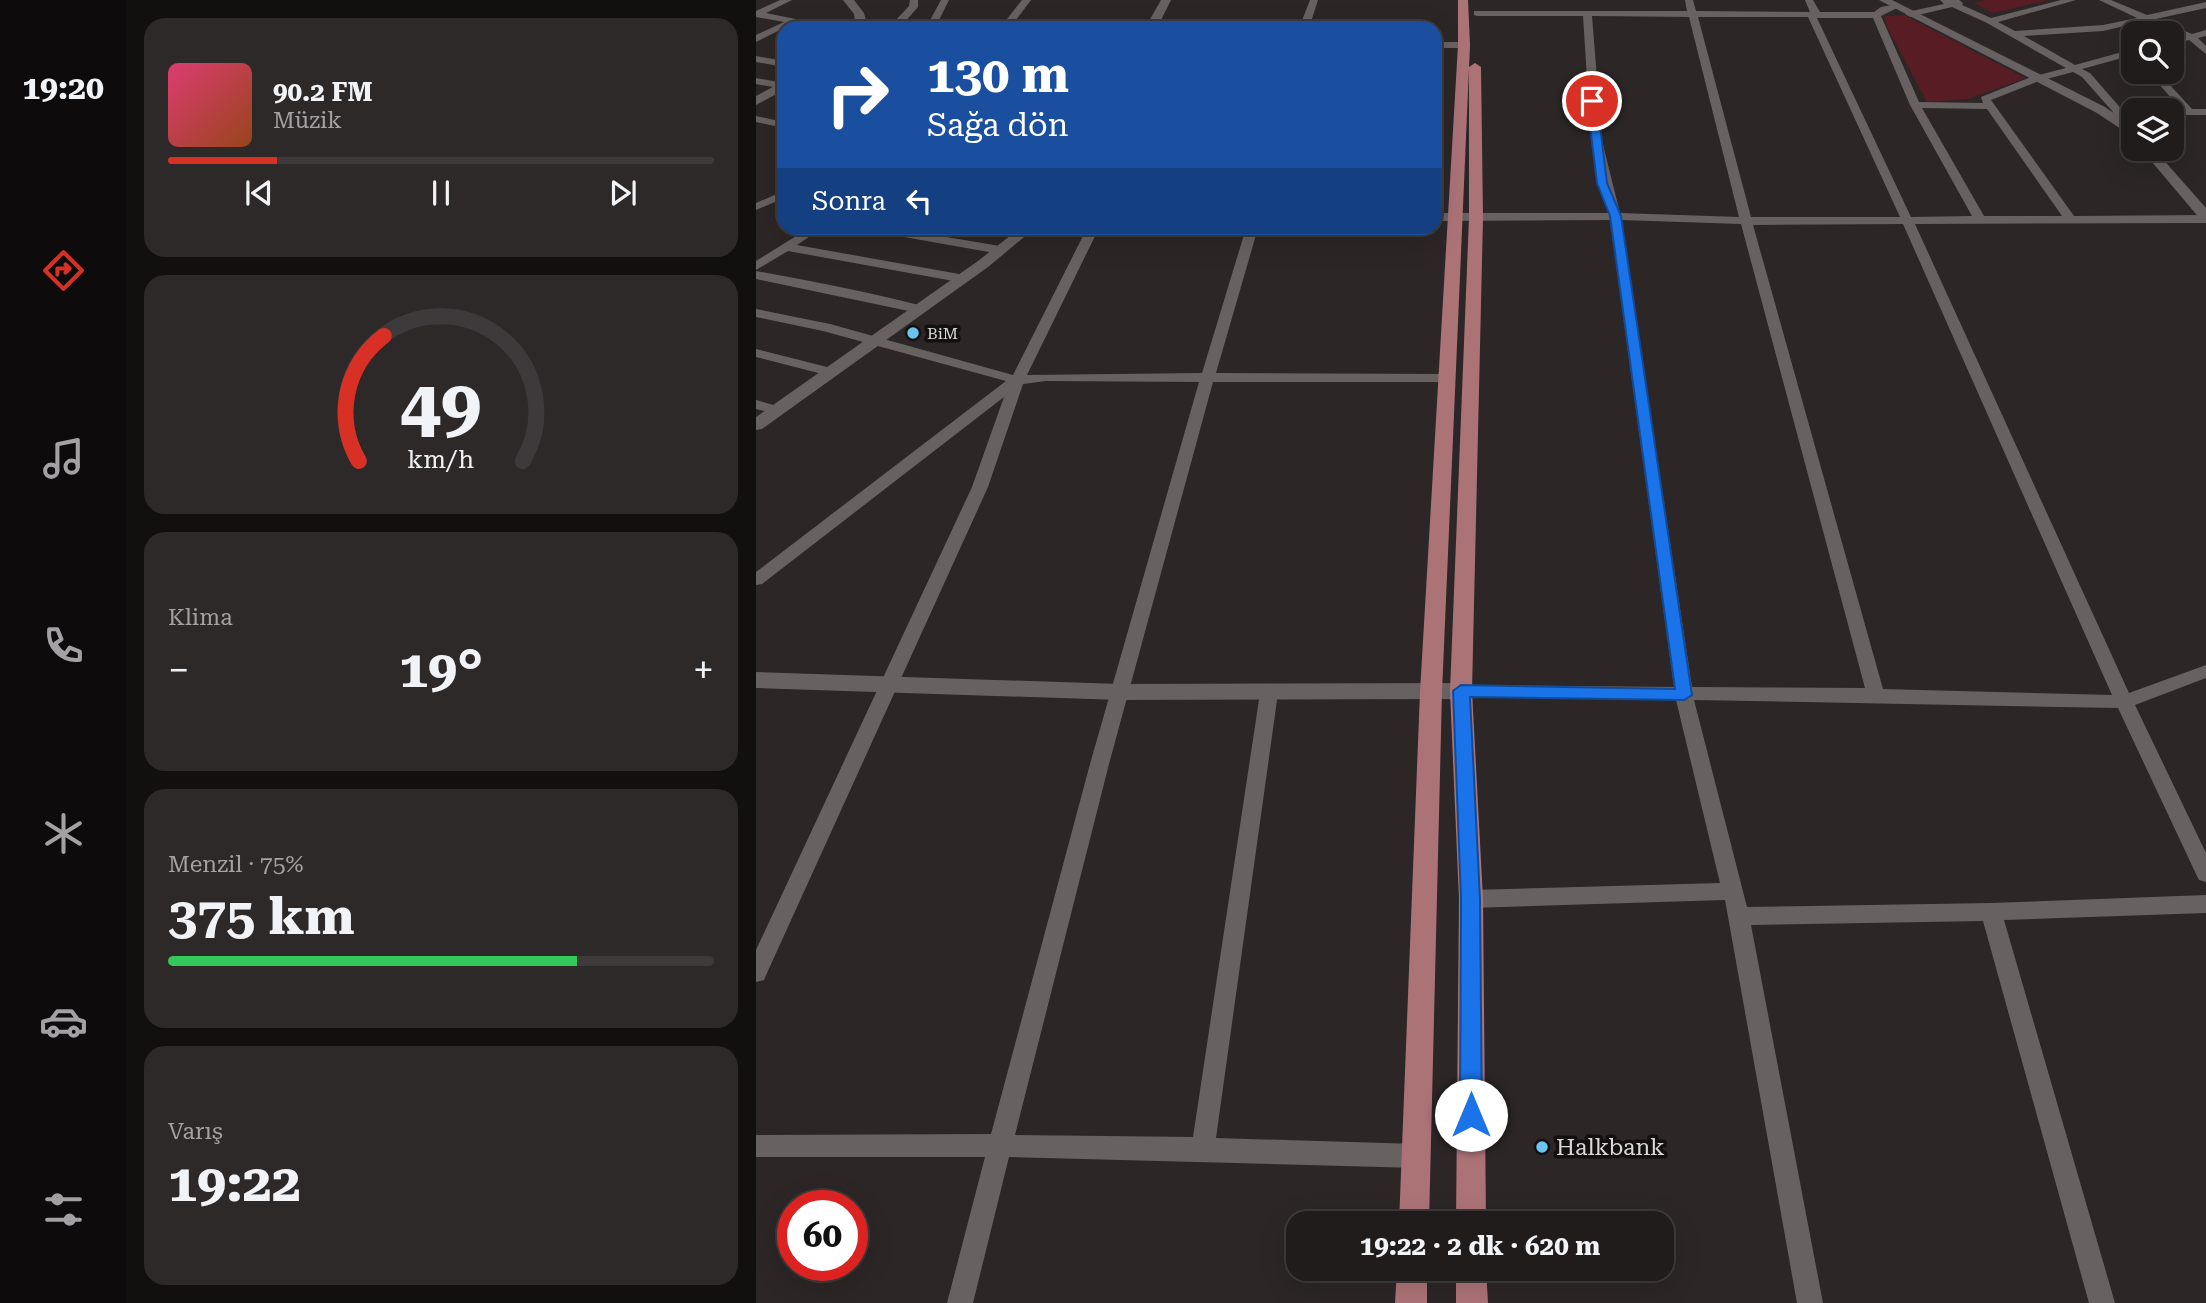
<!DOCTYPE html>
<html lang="tr">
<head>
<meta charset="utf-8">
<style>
  :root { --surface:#211c1c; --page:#2d2929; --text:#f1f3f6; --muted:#a2a1a3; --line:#3e3a3b; --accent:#d93025 }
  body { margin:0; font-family:"Roboto Serif",serif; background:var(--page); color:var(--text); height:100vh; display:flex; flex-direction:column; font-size:26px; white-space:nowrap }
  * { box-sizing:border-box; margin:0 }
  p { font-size:23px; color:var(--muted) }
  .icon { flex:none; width:38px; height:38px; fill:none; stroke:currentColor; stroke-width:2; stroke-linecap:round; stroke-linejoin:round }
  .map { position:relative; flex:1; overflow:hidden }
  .sheet { display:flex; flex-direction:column; gap:18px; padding:18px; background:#120f0f; width:630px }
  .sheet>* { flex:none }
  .top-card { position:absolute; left:21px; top:21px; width:665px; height:214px; border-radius:21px; box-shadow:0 7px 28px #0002,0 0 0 2px var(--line); background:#1a4fa0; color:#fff; overflow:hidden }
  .controls { position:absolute; left:1365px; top:21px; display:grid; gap:14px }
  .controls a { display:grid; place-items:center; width:63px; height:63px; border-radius:14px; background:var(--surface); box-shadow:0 7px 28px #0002,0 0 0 2px var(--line); font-size:35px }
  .speed { position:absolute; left:21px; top:1190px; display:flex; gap:14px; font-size:35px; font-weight:700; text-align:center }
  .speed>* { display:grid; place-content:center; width:91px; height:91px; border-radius:50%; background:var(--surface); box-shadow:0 7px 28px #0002,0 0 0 2px var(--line); line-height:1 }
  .speed .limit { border:10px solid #d22; background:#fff; color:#111 }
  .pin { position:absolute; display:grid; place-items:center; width:60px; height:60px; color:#fff; margin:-30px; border:4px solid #fff; border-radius:50%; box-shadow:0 2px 7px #0007 }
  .me { position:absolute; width:77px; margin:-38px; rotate:0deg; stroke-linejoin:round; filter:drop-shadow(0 0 5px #0008) }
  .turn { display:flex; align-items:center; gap:24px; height:147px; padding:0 35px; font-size:32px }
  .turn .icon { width:91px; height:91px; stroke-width:2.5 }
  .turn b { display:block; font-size:49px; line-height:60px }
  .then { display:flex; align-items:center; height:66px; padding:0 35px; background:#0003; gap:14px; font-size:26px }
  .big { font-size:52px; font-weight:700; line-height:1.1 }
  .sheet .widget { flex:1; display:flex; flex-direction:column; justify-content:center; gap:10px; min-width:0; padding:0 24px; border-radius:21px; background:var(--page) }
  .sheet .dial { align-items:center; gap:0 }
  .dial svg { height:182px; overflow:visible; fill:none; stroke:var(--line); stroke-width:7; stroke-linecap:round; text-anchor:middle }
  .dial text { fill:var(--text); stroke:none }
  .song { display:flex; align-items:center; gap:21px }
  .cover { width:84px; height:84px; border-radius:10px; background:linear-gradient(135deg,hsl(340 70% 55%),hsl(20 70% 35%)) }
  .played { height:7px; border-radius:4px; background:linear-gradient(90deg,var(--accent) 20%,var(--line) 20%) }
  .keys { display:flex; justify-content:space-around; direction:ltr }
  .heat { display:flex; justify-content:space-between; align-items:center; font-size:38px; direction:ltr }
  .charge { height:10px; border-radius:5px; background:linear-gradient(90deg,#34c759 75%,var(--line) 0) }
  .trip { position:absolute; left:530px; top:1211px; width:388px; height:70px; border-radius:21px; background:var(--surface); box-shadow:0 7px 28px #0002,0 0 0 2px var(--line); font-weight:700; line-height:70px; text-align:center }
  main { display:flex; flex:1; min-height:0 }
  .tabs { display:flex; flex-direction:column; width:126px; justify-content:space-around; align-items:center; background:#0d0b0b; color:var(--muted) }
  .tabs .icon { width:49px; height:49px }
  .tabs .selected { color:var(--accent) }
  .tabs b { font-size:32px; color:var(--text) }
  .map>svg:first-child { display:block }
  .green { fill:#581c24 }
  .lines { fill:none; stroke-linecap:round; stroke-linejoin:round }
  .street { fill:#686161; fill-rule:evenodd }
  .secondary { fill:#686161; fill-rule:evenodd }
  .primary { fill:#ac7377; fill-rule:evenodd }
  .route { fill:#1a73e8; stroke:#114b97; stroke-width:2 }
  .poi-dot { fill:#6bc3f2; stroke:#121010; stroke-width:2.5 }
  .labels { text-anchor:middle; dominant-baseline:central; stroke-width:7; stroke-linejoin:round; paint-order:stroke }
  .far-poi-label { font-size:16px; fill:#dcd8d8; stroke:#121010; text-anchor:start }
  .near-poi-label { font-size:23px; fill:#dcd8d8; stroke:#121010; text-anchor:start }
</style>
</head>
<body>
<main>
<nav class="tabs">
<b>19:20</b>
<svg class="icon selected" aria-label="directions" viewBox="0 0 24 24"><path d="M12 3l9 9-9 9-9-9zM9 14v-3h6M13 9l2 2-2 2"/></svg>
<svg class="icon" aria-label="music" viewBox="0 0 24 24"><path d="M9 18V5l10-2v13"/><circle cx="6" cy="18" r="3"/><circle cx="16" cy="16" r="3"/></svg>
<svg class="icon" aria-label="phone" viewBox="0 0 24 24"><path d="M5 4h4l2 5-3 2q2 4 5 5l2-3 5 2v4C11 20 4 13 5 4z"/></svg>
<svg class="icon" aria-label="climate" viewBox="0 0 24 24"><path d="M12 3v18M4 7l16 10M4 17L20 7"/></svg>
<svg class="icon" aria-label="car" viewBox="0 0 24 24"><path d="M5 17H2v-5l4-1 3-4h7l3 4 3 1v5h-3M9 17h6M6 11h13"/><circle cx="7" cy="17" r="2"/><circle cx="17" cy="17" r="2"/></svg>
<svg class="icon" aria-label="filters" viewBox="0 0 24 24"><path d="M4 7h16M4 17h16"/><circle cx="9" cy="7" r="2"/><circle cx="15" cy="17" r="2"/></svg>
</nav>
<section class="sheet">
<div class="widget">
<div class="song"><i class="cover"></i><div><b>90.2 FM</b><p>Müzik</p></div></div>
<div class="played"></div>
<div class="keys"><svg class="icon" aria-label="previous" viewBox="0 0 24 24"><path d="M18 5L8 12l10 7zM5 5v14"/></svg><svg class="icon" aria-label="pause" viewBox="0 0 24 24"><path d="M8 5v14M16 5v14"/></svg><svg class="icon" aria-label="next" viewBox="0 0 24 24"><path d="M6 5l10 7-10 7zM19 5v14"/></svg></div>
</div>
<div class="widget dial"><svg viewBox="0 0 100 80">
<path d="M14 69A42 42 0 1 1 86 69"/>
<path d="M14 69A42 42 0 0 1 25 14" stroke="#d93025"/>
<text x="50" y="56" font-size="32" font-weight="700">49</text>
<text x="50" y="72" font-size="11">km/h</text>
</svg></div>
<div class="widget"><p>Klima</p>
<div class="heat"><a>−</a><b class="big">19°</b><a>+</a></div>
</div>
<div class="widget"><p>Menzil · 75%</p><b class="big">375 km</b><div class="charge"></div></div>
<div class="widget"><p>Varış</p><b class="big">19:22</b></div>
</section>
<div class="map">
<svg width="1450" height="1303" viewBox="0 0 1450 1303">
  <rect width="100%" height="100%" fill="#2c2626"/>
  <path class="green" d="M 1229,0 L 1293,0 L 1237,13 L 1218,3 Z
    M 1148,15 L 1269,78 L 1212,99 L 1171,102 L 1131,27 L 1129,16 Z"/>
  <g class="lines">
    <path class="street" d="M 24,0 L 36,0 L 10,13 L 84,28 L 38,23 L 0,42 L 0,35 L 28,22 L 0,17 L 0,11 Z
      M 154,0 L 162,0 L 162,7 L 147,24 L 172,24 L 185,0 L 193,0 L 181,24 L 247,24 L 266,0 L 275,0 L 254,28 L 101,26 L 106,23 L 137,23 L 153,6 Z
      M 554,0 L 562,0 L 553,28 L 543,28 Z
      M 929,0 L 937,0 L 940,11 L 1054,12 L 1049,0 L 1057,0 L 1064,12 L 1118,12 L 1125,7 L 1141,4 L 1141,8 L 1125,16 L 1163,102 L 1227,103 L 1225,97 L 1275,77 L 1310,68 L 1231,23 L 1196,7 L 1154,17 L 1149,14 L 1151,12 L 1188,4 L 1184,0 L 1203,0 L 1207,3 L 1206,5 L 1235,18 L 1305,0 L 1320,0 L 1242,22 L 1259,31 L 1347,25 L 1381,18 L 1343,0 L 1355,0 L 1391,15 L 1450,2 L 1450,8 L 1400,19 L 1436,34 L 1450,30 L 1450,36 L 1442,38 L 1450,46 L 1450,54 L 1433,40 L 1416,45 L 1416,39 L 1426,37 L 1390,21 L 1347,31 L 1268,36 L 1319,65 L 1377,49 L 1377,55 L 1326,69 L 1334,73 L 1368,112 L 1362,120 L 1354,120 L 1353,118 L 1357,112 L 1326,77 L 1317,72 L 1283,81 L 1235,100 L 1318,216 L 1450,215 L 1450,223 L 1159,224 L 1373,693 L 1450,665 L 1450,678 L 1379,705 L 1450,853 L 1450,882 L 1443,880 L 1440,874 L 1362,708 L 938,700 L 991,907 L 1235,903 L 1450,895 L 1450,913 L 1248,920 L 1359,1303 L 1333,1303 L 1227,921 L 995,925 L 1067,1303 L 1041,1303 L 969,900 L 715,908 L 708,905 L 705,899 L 708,893 L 715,890 L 964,883 L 920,700 L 705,697 L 699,696 L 696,691 L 699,686 L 705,685 L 918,687 L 854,220 L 679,221 L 679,213 L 852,213 L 835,141 L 827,16 L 721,16 L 718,15 L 718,11 L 931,11 ZM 836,16 L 933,17 L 983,217 L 864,213 L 846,141 ZM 942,17 L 1052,17 L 1144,217 L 995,217 ZM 1061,18 L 1117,18 L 1154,105 L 1216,216 L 1155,217 ZM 1166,108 L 1231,109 L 1306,216 L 1228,216 ZM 865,220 L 985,224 L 1109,688 L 936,687 ZM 1147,224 L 1356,695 L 1127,689 L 997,225 Z
      M 679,42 L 708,42 L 713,45 L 708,48 L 679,48 Z
      M 0,56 L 28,61 L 28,67 L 0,62 Z
      M 1392,72 L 1402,72 L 1436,109 L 1450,109 L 1450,115 L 1416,115 L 1416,110 L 1412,110 L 1425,109 Z
      M 0,78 L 28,83 L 28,89 L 0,84 Z
      M 0,116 L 28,122 L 28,128 L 0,122 Z
      M 28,191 L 28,198 L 0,210 L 0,203 Z
      M 53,228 L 66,228 L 41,245 L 203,274 L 209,278 L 203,282 L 32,251 L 0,270 L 0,261 Z
      M 114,228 L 137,228 L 244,246 L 250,250 L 244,254 L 120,232 Z
      M 242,228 L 262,228 L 272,232 L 266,236 Z
      M 331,228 L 343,228 L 271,375 L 446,373 L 490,228 L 502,228 L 460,373 L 690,374 L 697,378 L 690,382 L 457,382 L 353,764 L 259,1135 L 437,1137 L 504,693 L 507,688 L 519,688 L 522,693 L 460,1138 L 661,1144 L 670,1148 L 673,1156 L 670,1164 L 661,1168 L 253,1157 L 217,1303 L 191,1303 L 229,1157 L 0,1157 L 0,1135 L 235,1134 L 334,764 L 443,382 L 290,381 L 267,384 L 232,487 L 11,973 L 8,980 L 0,982 L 0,950 L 216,487 L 248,397 L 6,584 L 0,585 L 0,572 L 250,381 L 67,331 L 0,317 L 0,309 L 74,324 L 257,375 Z
      M 0,271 C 56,281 111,292 167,306 L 168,309 L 162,313 L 0,279 Z
      M 0,349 L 79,369 L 81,372 L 74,376 L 0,357 Z
      M 0,400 L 25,407 L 27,410 L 20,414 L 0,409 Z"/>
    <path class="secondary" d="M 87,0 L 98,0 L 108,13 L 112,28 L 100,28 L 98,14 Z
      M 405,0 L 415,0 L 401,28 L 389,28 Z
      M 1123,0 L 1136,0 L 1349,107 L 1377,127 L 1377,137 L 1341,113 Z
      M 28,81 L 28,90 L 0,105 L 0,96 Z
      M 1385,149 L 1398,149 L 1450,208 L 1450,221 L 1445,220 Z
      M 264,228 L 279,228 L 232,267 L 6,429 L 0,430 L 0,417 L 222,261 Z
      M 0,672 L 364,684 L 705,683 L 713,686 L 716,691 L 713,696 L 705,699 L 364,700 L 0,688 Z"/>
    <path class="primary" d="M 702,0 L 712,0 L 714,45 L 686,692 L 673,1223 L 643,1223 L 664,692 L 702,45 Z
      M 719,63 L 725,67 L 727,218 L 716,691 L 727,899 L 730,1223 L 700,1223 L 703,899 L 694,691 L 713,218 L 713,67 Z
      M 641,1269 L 671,1269 L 671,1303 L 639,1303 Z
      M 700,1269 L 730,1269 L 732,1303 L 700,1303 Z"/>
  </g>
  <path class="route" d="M 836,98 L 841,101 L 851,183 L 865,216 L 936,695 L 928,700 L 714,697 L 724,899 L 726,1115 L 723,1122 L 715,1125 L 708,1122 L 704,1115 L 705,899 L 697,691 L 705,685 L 919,689 L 854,216 L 841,183 L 831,101 Z"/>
  <g class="poi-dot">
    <circle cx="157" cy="333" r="7"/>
    <circle cx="786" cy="1147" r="7"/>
  </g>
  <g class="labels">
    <g class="far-poi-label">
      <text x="171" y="333">BiM</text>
    </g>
    <g class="near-poi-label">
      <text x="800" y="1147">Halkbank</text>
    </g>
  </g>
</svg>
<div class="controls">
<a><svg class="icon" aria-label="search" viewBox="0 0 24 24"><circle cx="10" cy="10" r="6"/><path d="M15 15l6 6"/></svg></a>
<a><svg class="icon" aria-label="layers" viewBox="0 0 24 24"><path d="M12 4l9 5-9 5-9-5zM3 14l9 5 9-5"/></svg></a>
</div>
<div class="speed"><div class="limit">60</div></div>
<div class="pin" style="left:836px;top:101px;background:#d93025"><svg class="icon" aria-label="arrive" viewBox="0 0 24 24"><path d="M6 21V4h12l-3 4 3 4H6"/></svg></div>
<svg class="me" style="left:715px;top:1115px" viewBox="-20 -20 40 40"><circle r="19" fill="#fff"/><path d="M0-13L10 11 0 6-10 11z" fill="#1a73e8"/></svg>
<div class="trip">19:22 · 2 dk · 620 m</div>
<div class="top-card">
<div class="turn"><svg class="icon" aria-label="right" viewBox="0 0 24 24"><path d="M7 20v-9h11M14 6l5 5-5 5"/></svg><div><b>130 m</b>Sağa dön</div></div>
<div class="then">Sonra<svg class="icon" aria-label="left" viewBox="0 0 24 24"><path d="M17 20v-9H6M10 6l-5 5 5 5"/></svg></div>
</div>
</div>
</main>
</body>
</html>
